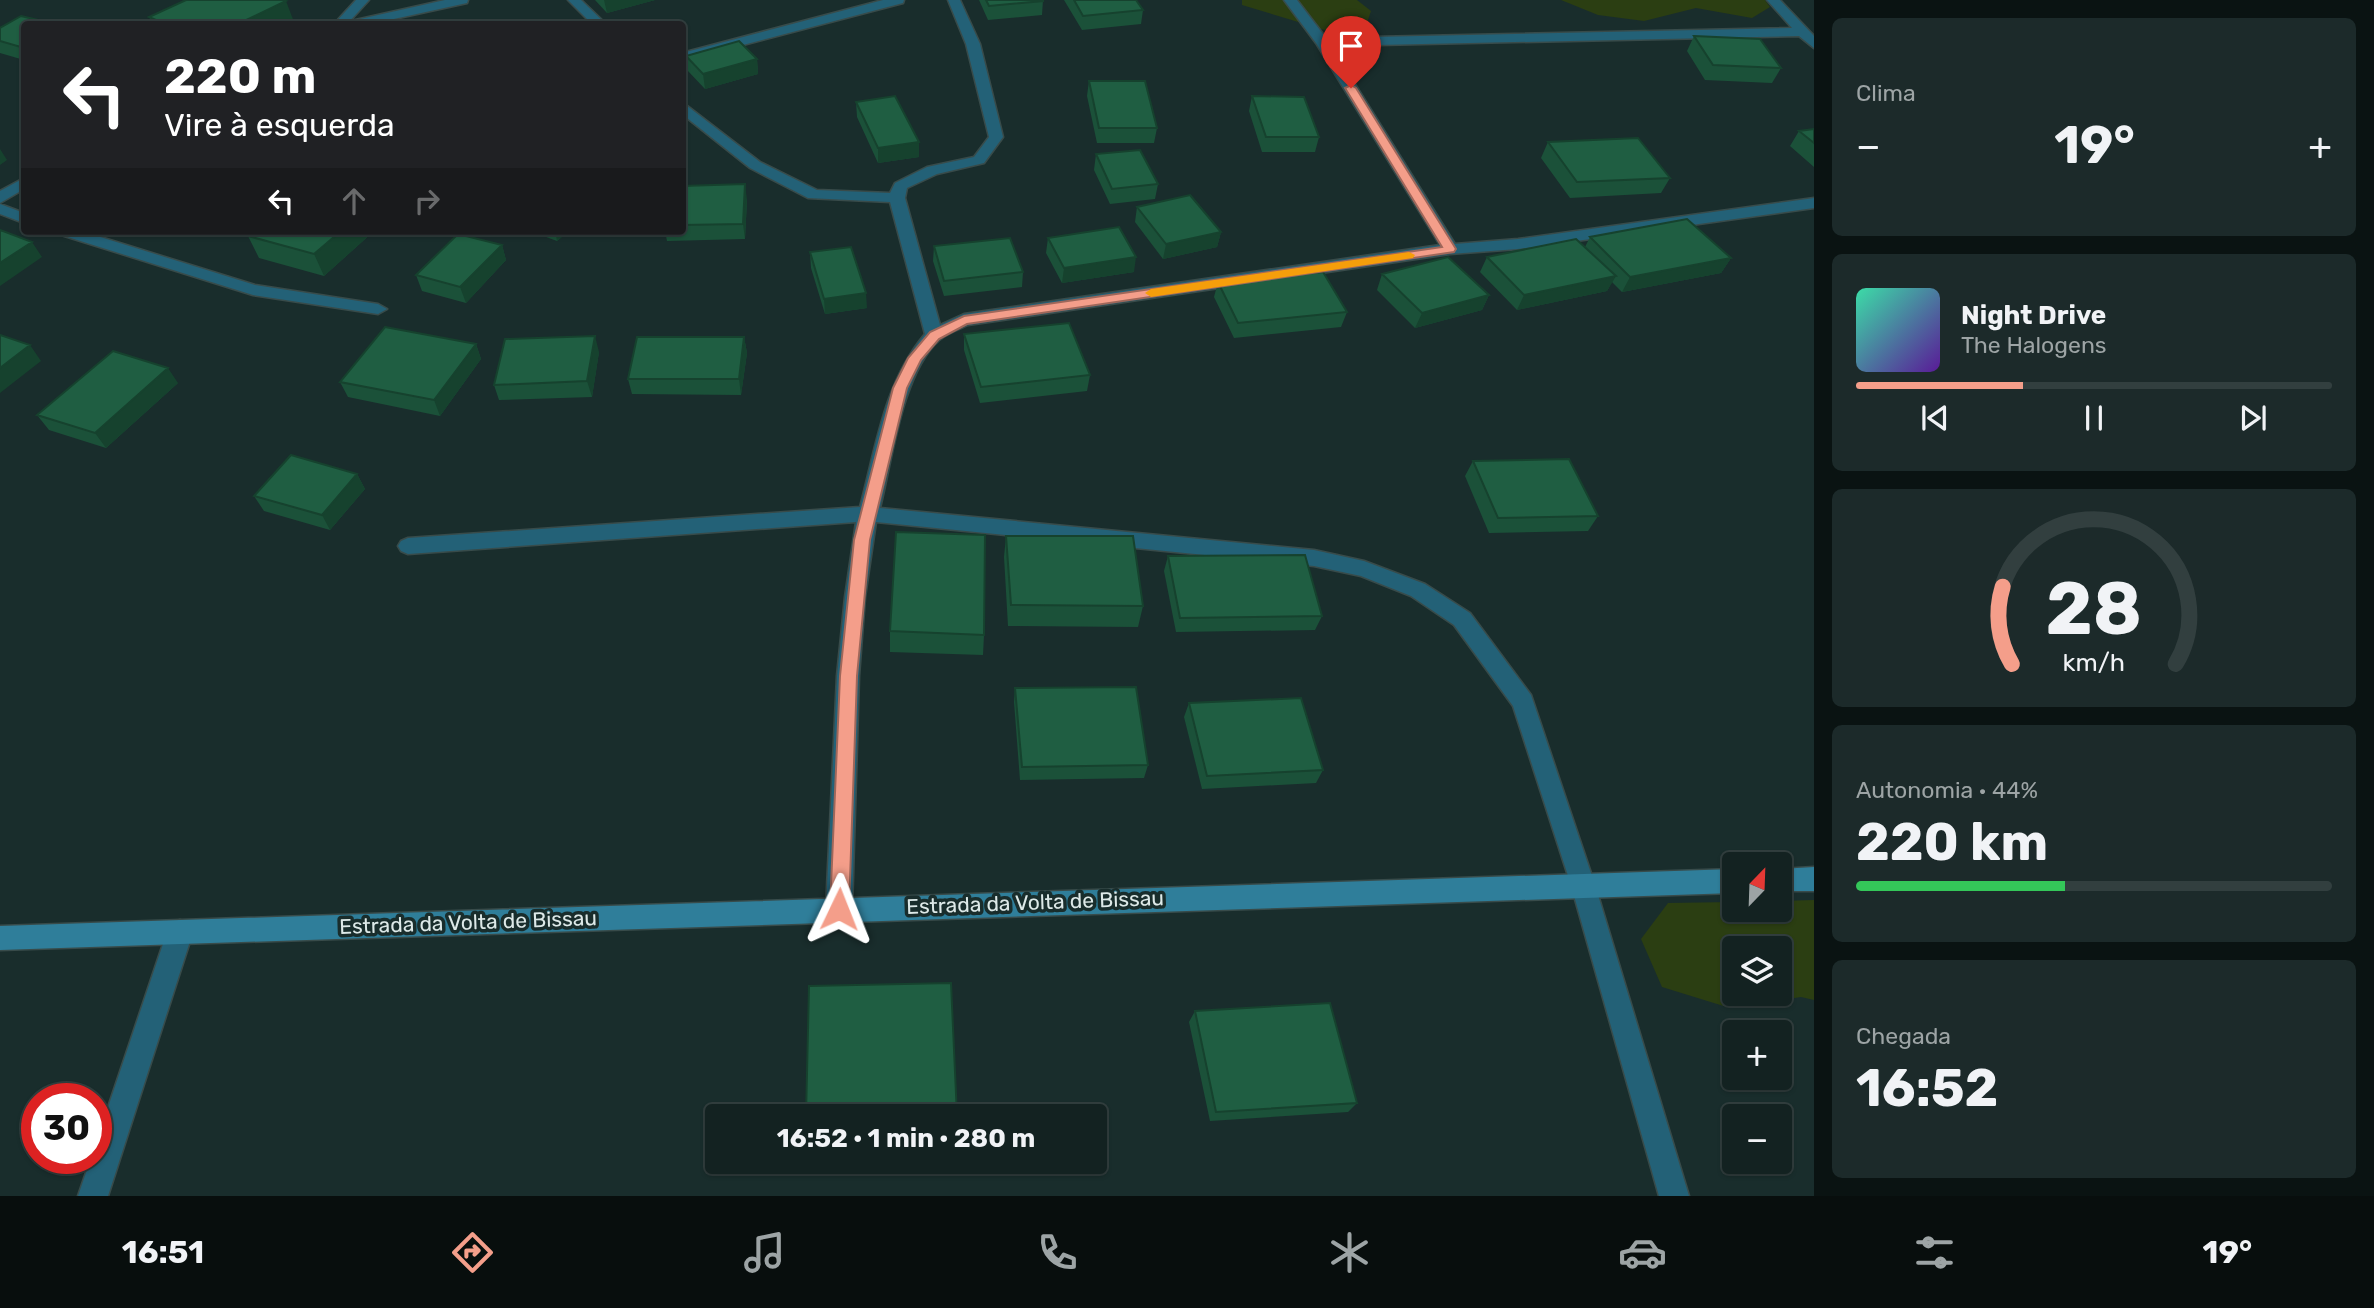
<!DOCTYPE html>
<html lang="pt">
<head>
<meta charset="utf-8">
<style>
  :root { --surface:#132221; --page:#1c2a2a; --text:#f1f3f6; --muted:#9da4a5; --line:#323f3f; --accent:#f49e8a }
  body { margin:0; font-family:Rubik,sans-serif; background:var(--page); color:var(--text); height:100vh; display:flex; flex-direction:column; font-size:26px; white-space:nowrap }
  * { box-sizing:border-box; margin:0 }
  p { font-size:23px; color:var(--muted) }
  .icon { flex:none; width:38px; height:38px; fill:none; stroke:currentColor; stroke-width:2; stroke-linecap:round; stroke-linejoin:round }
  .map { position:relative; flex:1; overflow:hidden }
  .side { display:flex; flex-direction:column; gap:18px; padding:18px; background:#0a1312; width:560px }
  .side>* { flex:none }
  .guide { position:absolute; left:21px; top:21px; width:665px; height:214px; border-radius:7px; box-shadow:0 2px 5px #0004,0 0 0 2px var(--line); background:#202124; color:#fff; overflow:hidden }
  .needle { width:46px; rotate:23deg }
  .fabs { position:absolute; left:1722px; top:852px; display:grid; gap:14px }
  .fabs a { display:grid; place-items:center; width:70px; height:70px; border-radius:7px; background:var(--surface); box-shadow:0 2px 5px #0004,0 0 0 2px var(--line); font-size:35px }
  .speed { position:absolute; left:21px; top:1083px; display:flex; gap:14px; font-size:35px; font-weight:700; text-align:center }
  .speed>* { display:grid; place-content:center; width:91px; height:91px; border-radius:50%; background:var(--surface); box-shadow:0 2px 5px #0004,0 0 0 2px var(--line); line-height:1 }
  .speed .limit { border:10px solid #d22; background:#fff; color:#111 }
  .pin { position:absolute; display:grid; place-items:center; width:60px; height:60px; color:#fff; margin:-72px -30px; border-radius:50% 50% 50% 0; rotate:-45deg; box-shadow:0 0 7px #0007 }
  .pin .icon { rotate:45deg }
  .me { position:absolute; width:77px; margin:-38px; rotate:2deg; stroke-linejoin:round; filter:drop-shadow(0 0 5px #0008) }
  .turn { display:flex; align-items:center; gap:24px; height:147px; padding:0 28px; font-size:32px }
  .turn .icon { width:91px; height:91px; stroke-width:2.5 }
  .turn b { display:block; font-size:49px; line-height:60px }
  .lanes { display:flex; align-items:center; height:66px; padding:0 28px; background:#0003; justify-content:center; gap:35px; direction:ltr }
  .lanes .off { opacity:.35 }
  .big { font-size:52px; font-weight:700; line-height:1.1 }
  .side .tile { flex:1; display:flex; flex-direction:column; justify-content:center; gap:10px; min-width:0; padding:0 24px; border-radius:10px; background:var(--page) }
  .side .dial { align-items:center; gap:0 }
  .dial svg { height:182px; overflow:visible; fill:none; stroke:var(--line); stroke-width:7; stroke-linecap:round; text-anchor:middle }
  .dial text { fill:var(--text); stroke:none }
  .song { display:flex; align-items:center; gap:21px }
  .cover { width:84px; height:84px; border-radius:10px; background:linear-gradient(135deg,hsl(160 70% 55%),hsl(270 70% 35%)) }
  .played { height:7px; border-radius:4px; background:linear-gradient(90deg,var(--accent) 35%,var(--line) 35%) }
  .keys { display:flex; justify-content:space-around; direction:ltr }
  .heat { display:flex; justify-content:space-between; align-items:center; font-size:38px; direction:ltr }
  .charge { height:10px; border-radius:5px; background:linear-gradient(90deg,#34c759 44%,var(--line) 0) }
  .trip { position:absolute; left:705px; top:1104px; width:402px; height:70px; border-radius:7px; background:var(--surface); box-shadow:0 2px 5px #0004,0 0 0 2px var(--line); font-weight:700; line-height:70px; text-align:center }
  .tabs { display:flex; height:112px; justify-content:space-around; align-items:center; background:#080e0d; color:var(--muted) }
  .tabs .icon { width:49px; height:49px }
  .tabs .selected { color:var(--accent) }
  .tabs b { font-size:32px; color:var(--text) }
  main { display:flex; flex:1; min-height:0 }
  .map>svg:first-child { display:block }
  .green { fill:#2b3e12; fill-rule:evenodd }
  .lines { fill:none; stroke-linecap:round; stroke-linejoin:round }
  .street-casing { stroke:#384b4a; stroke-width:3 }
  .secondary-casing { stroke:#384b4a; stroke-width:3 }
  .street { fill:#236177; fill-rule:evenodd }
  .secondary { fill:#2f7e9a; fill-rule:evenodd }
  .wall { fill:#1b5139 }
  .shaded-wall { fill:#16422e }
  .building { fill:#1f5e42; stroke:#16422e; stroke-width:2 }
  .route { fill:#f49e8a; stroke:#9f675a; stroke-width:2 }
  .slow { fill:#f59e0b }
  .labels { text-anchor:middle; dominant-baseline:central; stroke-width:7; stroke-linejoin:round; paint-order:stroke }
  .street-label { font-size:21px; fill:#dde9e8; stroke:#192d2c }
</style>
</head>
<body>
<main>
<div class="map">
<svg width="1814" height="1196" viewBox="0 0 1814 1196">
  <rect width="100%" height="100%" fill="#192d2c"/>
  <path class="green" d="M 1242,0 L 1357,0 L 1371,11 L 1361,41 L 1242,5 Z
    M 1561,0 L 1765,0 L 1770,7 L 1752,18 L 1696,8 L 1644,21 L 1598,15 Z
    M 1814,900 L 1814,1000 L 1801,997 L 1730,1008 L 1662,987 L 1641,939 L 1668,903 L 1734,902 L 1734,910 L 1780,910 L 1780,901 ZM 1734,948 L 1780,948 L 1780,994 L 1734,994 Z"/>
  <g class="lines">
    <g class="street-casing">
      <path id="street" d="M 356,0 L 369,0 L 347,24 L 334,24 Z
        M 445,0 L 468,0 L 467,3 L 371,24 L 349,24 L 351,21 Z
        M 568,0 L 581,0 L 606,24 L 592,24 Z
        M 883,0 L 904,0 L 903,3 L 682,61 L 682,53 Z
        M 948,0 L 960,0 L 980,44 L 1003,137 L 984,163 L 937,174 L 907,188 L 905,198 L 940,325 L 964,314 L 1440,245 L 1316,43 L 1284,0 L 1297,0 L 1326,38 L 1792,28 L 1767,0 L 1780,0 L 1814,36 L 1814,48 L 1799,36 L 1331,46 L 1455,244 L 1518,239 L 1814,198 L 1814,208 L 1518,249 L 1450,254 L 968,325 C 959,329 947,333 939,340 C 902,373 892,460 880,508 L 1314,550 L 1364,561 L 1425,584 L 1470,613 L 1531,695 L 1595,885 L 1689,1196 L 1659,1196 L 1571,885 L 1513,706 L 1454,625 L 1411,596 L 1361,576 L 1314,566 L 876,522 L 865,597 L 859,676 L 852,909 L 848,917 L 839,921 L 830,917 L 826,909 L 837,676 L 845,597 L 856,522 L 408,554 L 401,551 L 398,546 L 401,541 L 408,538 L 860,507 C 876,447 884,383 925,334 L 890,202 L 808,198 L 750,168 L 682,114 L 682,102 L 760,162 L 817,190 L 890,193 L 895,183 L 927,167 L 974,157 L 989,137 L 966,44 Z
        M 24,178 L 24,189 L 0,203 L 0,191 Z
        M 0,204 L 24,213 L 24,223 L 0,214 Z
        M 56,231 L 81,231 L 255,285 L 378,304 L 387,309 L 378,314 L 253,295 L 58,234 Z
        M 180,920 L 189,923 L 193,932 L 108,1196 L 78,1196 L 91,1158 L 96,1158 L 96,1143 L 167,932 L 171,923 Z"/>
    </g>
    <g class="secondary-casing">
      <path id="secondary" d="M 1814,867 L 1814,891 L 1780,891 L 1780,869 Z
        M 1734,869 L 1734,893 L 0,950 L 0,926 Z"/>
    </g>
    <use href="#street" class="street"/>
    <use href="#secondary" class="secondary"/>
  </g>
  <path class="wall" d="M 595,0 L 655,0 L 607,13 Z
    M 979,0 L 1043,0 L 1042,15 L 988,20 Z
    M 1064,0 L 1136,0 L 1143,10 L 1141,24 L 1082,30 Z
    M 149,17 L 294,22 L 290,24 L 153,24 Z
    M 24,24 L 24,60 L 0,53 L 0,28 Z
    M 1694,36 L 1781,68 L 1772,83 L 1705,80 L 1687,51 Z
    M 686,56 L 757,59 L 758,74 L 705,89 L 688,71 Z
    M 1089,81 L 1157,128 L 1154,143 L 1097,143 L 1087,96 Z
    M 1252,96 L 1319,137 L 1315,152 L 1262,152 L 1249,111 Z
    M 856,102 L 919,157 L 878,163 L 857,117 Z
    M 1814,129 L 1814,167 L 1790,146 L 1799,131 Z
    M 1548,142 L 1670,178 L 1661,193 L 1570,198 L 1541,158 Z
    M 1096,154 L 1158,184 L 1155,199 L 1110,204 L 1094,170 Z
    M 682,186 L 747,200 L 745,239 L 667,241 L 665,231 L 682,231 Z
    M 1137,207 L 1221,232 L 1217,247 L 1163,259 L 1135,222 Z
    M 253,231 L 374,231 L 324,276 L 259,258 L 248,236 Z
    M 530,231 L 569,231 L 557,241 Z
    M 1590,237 L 1731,258 L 1721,273 L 1622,292 L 1612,282 L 1607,291 L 1517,310 L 1480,272 L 1487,257 L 1585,247 Z
    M 1048,238 L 1134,272 L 1062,283 L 1046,253 Z
    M 502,245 L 506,260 L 466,303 L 422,291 L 416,275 Z
    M 934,246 L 1023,272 L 1022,287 L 944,296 L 933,261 Z
    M 810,252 L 867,308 L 825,314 L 811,268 Z
    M 1382,274 L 1489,295 L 1482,310 L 1415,328 L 1377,290 Z
    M 1218,282 L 1347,312 L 1341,327 L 1234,338 L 1214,297 Z
    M 964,334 L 1090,375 L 1087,391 L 980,403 L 964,350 Z
    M 744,337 L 747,353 L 741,395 L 632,394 L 628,379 Z
    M 476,344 L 481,359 L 440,416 L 348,397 L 340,382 Z
    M 599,352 L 592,397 L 499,400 L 494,385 Z
    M 178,383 L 106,448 L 49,430 L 37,415 Z
    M 1473,461 L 1598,516 L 1588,531 L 1489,533 L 1465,476 Z
    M 357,474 L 365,489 L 330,530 L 264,511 L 254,496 Z
    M 1006,536 L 1143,606 L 1138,627 L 1008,626 L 1004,557 Z
    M 1168,556 L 1322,616 L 1315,630 L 1176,632 L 1164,571 Z
    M 890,631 L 984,635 L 983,655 L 890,652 Z
    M 1015,688 L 1148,765 L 1144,778 L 1020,780 L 1014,702 Z
    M 1189,703 L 1323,770 L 1316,783 L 1202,789 L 1184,717 Z
    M 1195,1011 L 1357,1103 L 1348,1112 L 1210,1121 L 1189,1022 Z"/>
  <path class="shaded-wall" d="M 604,0 L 655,0 L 607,13 Z
    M 286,1 L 294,22 L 290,24 L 238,24 Z
    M 757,59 L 758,74 L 705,89 L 703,74 Z
    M 919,142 L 919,157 L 878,163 L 878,148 Z
    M 0,149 L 7,160 L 0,165 Z
    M 745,184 L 747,200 L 745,239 L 743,224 Z
    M 341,231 L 374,231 L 324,276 L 314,254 Z
    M 555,231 L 569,231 L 557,241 Z
    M 1221,232 L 1217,247 L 1163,259 L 1166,244 Z
    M 32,242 L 42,257 L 0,286 L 0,263 Z
    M 502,245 L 506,260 L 466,303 L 460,287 Z
    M 1136,257 L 1134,272 L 1062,283 L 1064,268 Z
    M 1731,258 L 1721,273 L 1622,292 L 1630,277 Z
    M 1616,276 L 1607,291 L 1517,310 L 1524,295 Z
    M 866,293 L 867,308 L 825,314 L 824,299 Z
    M 1489,295 L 1482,310 L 1415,328 L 1422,313 Z
    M 595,336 L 599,352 L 592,397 L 587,381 Z
    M 744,337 L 747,353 L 741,395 L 739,379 Z
    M 476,344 L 481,359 L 440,416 L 434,400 Z
    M 30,345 L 41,361 L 0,393 L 0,368 Z
    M 168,368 L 178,383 L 106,448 L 95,433 Z
    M 357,474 L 365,489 L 330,530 L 322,515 Z"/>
  <path class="building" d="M 186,0 L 283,0 L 286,1 L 238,24 L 165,24 L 149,17 Z
    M 986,0 L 1043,0 L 1043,1 L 989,6 Z
    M 1074,0 L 1136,0 L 1143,10 L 1083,16 Z
    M 21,16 L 55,24 L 24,24 L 24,48 L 0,41 L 0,28 Z
    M 1694,36 L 1760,39 L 1781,68 L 1713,65 Z
    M 739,41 L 757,59 L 703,74 L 686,56 Z
    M 1089,81 L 1145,81 L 1157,128 L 1099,128 Z
    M 895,96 L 919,142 L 878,148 L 856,102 Z
    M 1252,96 L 1304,97 L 1319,137 L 1266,137 Z
    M 1814,129 L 1814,143 L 1799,131 Z
    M 1638,138 L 1670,178 L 1577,182 L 1548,142 Z
    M 1140,150 L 1158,184 L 1112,189 L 1096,154 Z
    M 745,184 L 743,224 L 682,225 L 682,186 Z
    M 1190,195 L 1221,232 L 1166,244 L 1137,207 Z
    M 1687,219 L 1731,258 L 1630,277 L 1590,237 Z
    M 1119,227 L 1136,257 L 1064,268 L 1048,238 Z
    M 0,230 L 32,242 L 0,263 Z
    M 253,231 L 341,231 L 314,254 L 248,236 Z
    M 458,234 L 502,245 L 460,287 L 416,275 Z
    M 1010,238 L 1023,272 L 944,281 L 934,246 Z
    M 1576,239 L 1616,276 L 1524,295 L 1487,257 Z
    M 851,247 L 866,293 L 824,299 L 810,252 Z
    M 1448,257 L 1489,295 L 1422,313 L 1382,274 Z
    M 1323,272 L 1347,312 L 1238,323 L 1218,282 Z
    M 1069,323 L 1090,375 L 981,387 L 964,334 Z
    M 385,327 L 476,344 L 434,400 L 340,382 Z
    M 0,335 L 30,345 L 0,368 Z
    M 595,336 L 587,381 L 494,385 L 505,339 Z
    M 637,337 L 744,337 L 739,379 L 628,379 Z
    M 113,351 L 168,368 L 95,433 L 37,415 Z
    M 291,455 L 357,474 L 322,515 L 254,496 Z
    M 1569,459 L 1598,516 L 1498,518 L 1473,461 Z
    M 896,532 L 985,535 L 984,635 L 890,631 Z
    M 1006,536 L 1133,536 L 1143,606 L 1011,605 Z
    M 1305,555 L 1322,616 L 1180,618 L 1168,556 Z
    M 1136,687 L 1148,765 L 1022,767 L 1015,688 Z
    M 1301,698 L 1323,770 L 1207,776 L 1189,703 Z
    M 951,983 L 957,1116 L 806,1116 L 809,986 Z
    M 1330,1003 L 1357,1103 L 1216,1112 L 1195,1011 Z"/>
  <path class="route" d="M 1351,85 L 1356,88 L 1456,249 L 1454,252 L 967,324 L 939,339 L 921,360 L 907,388 L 870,540 L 857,676 L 849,909 L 846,915 L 839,918 L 832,915 L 830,909 L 840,676 L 854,540 L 893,388 L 908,358 L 930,332 L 964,316 L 1442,247 L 1345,88 Z"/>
  <path class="slow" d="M 1409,252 L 1415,255 L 1413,258 L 1151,297 L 1145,293 L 1151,289 Z"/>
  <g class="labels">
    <g class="street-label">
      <text transform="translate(1035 902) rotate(-2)">Estrada da Volta de Bissau</text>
      <text transform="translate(468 922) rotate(-2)">Estrada da Volta de Bissau</text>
    </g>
  </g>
</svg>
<div class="fabs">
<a><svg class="needle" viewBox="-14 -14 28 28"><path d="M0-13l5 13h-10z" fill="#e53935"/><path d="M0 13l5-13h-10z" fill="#9da4a5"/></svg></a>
<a><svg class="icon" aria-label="layers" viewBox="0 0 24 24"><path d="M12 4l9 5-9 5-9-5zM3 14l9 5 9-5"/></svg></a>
<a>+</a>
<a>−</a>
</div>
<div class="speed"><div class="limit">30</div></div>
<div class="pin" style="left:1351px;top:88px;background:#d93025"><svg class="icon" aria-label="arrive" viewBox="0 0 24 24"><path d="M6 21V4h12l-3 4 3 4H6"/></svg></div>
<svg class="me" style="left:839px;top:909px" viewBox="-20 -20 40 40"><path d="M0-17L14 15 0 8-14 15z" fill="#f49e8a" stroke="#fff" stroke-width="4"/></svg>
<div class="trip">16:52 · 1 min · 280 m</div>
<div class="guide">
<div class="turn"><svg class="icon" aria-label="left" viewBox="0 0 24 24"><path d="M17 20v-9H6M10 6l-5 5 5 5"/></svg><div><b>220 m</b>Vire à esquerda</div></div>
<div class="lanes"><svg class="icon" aria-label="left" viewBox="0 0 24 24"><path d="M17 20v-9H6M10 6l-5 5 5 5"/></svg><svg class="icon off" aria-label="ahead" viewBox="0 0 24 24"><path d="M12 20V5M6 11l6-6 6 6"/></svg><svg class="icon off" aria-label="right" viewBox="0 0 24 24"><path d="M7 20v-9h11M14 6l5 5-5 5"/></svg></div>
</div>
</div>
<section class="side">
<div class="tile"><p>Clima</p>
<div class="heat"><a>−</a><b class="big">19°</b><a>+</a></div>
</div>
<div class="tile">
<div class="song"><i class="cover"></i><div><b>Night Drive</b><p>The Halogens</p></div></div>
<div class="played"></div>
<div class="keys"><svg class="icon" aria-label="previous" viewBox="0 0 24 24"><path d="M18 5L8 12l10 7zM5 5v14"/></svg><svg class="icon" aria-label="pause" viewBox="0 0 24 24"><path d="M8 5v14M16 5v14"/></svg><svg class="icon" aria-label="next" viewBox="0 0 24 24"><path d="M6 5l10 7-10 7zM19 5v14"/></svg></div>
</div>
<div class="tile dial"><svg viewBox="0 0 100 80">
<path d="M14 69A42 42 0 1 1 86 69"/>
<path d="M14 69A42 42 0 0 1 10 35" stroke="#f49e8a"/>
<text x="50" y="56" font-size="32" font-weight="700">28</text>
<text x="50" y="72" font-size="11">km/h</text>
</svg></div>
<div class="tile"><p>Autonomia · 44%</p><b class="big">220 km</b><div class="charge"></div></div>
<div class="tile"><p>Chegada</p><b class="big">16:52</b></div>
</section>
</main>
<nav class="tabs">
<b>16:51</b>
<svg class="icon selected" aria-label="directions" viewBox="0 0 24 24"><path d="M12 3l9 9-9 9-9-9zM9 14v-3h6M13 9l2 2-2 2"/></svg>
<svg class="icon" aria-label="music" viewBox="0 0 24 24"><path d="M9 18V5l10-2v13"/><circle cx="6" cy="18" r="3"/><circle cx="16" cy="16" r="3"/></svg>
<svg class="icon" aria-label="phone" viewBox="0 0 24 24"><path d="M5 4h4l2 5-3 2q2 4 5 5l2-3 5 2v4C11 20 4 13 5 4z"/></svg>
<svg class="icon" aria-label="climate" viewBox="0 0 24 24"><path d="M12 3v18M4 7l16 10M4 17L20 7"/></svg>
<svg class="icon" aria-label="car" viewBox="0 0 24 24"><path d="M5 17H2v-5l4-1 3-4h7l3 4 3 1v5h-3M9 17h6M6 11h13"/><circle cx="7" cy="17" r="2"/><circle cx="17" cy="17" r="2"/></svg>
<svg class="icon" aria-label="filters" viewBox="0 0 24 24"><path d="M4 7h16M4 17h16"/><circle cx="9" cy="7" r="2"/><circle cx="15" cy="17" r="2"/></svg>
<b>19°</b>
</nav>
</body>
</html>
